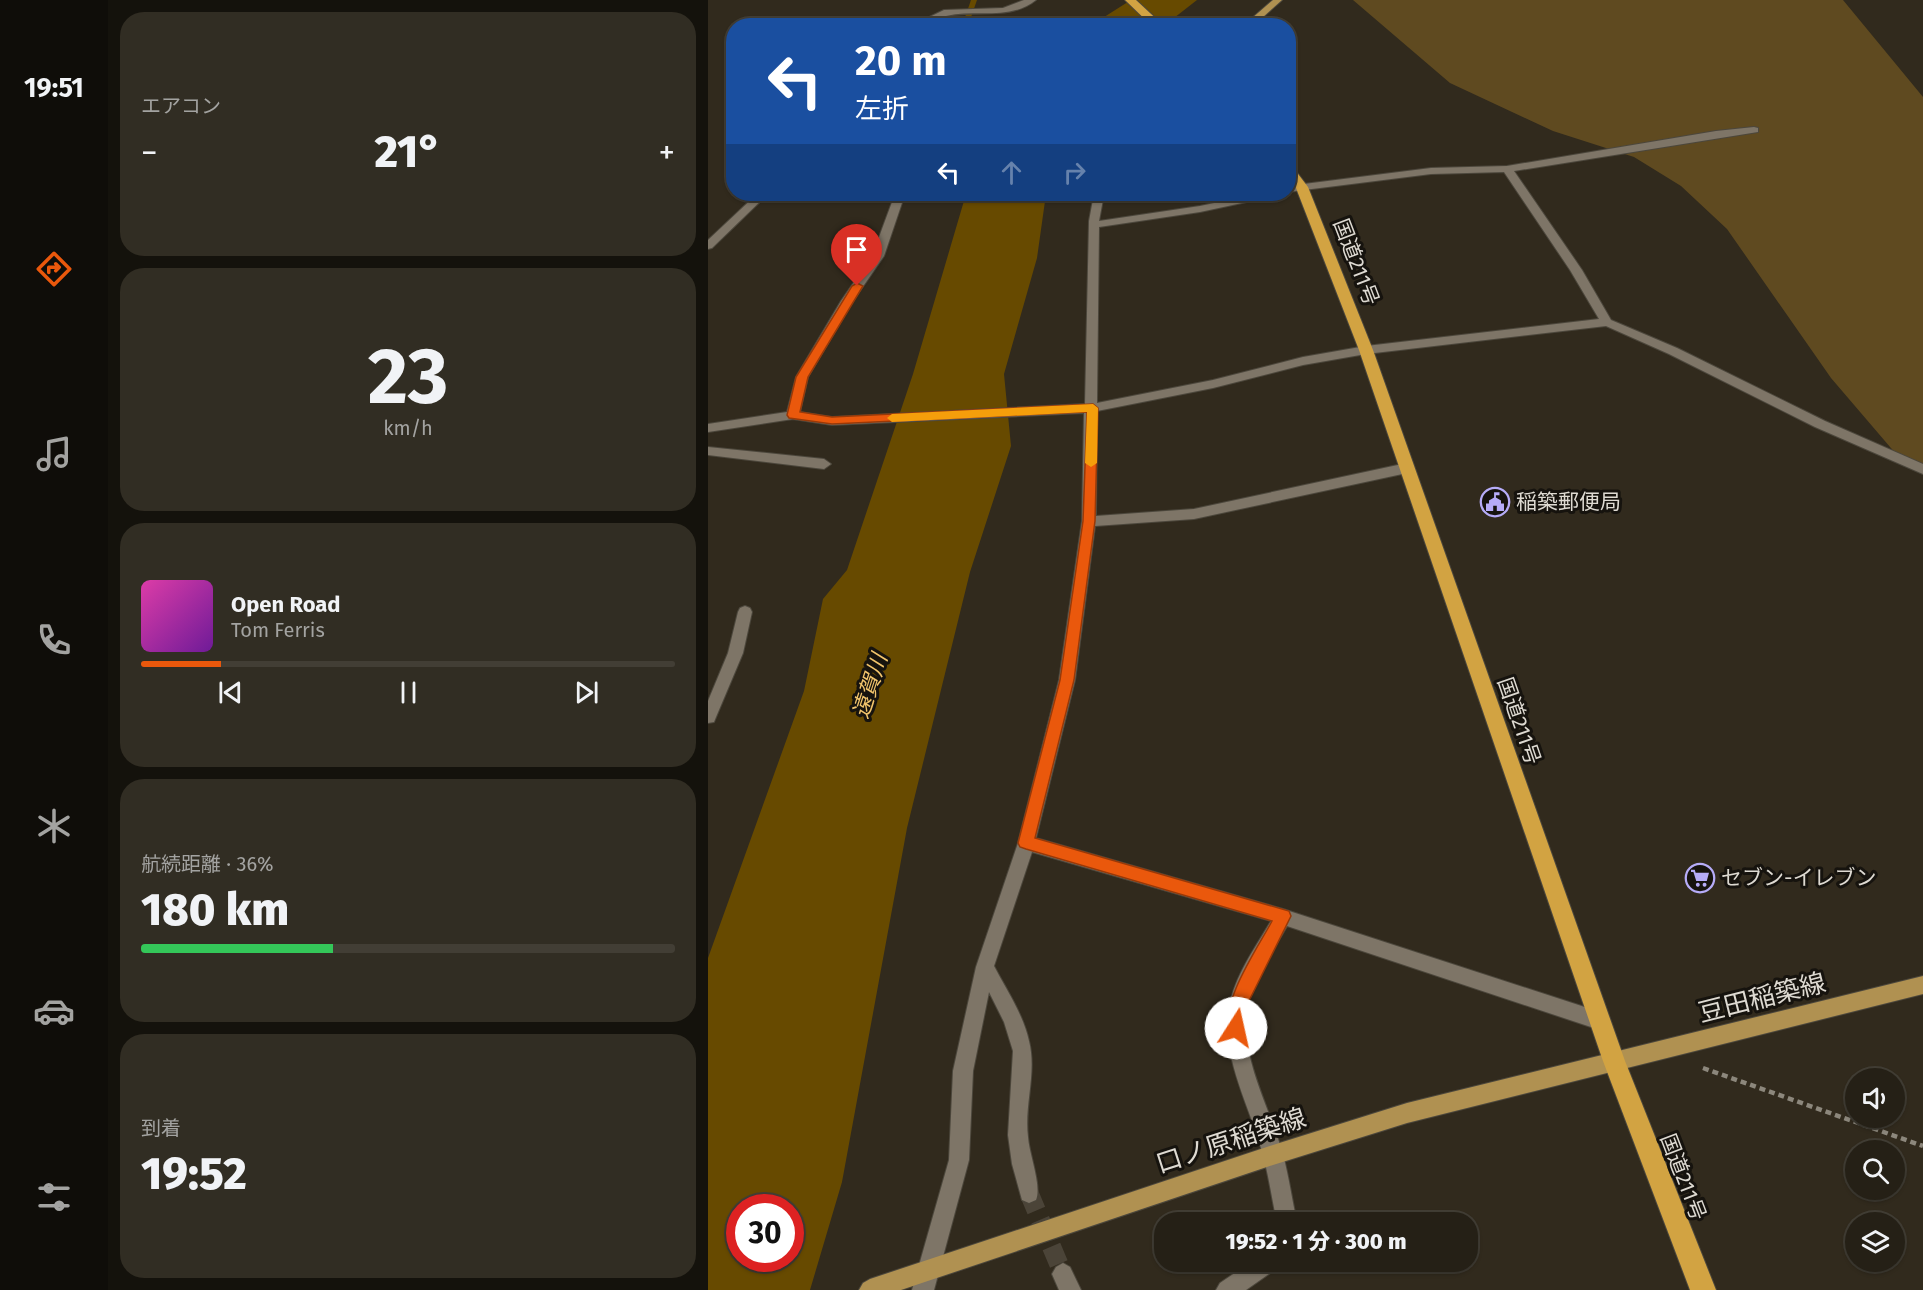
<!DOCTYPE html>
<html lang="ja">
<head>
<meta charset="utf-8">
<style>
  :root { --surface:#252016; --page:#312d23; --text:#f1f3f6; --muted:#a3a3a1; --line:#423e35; --accent:#ea580c }
  body { margin:0; font-family:"Fira Sans","Noto Sans JP",sans-serif; background:var(--page); color:var(--text); height:100vh; display:flex; flex-direction:column; font-size:22px; white-space:nowrap }
  * { box-sizing:border-box; margin:0 }
  p { font-size:20px; color:var(--muted) }
  .icon { flex:none; width:33px; height:33px; fill:none; stroke:currentColor; stroke-width:2; stroke-linecap:round; stroke-linejoin:round }
  .map { position:relative; flex:1; overflow:hidden }
  .drawer { display:flex; flex-direction:column; gap:12px; padding:12px; background:#14120c; width:600px }
  .drawer>* { flex:none }
  .hud { position:absolute; left:18px; top:18px; width:570px; height:183px; border-radius:24px; box-shadow:0 2px 4px #0004,0 0 0 2px var(--line); background:#1a4fa0; color:#fff; overflow:hidden }
  .controls { position:absolute; left:1137px; top:1068px; display:grid; gap:12px }
  .controls a { display:grid; place-items:center; width:60px; height:60px; border-radius:50%; background:var(--surface); box-shadow:0 2px 4px #0004,0 0 0 2px var(--line); font-size:30px }
  .speed { position:absolute; left:18px; top:1194px; display:flex; gap:12px; font-size:30px; font-weight:700; text-align:center }
  .speed>* { display:grid; place-content:center; width:78px; height:78px; border-radius:50%; background:var(--surface); box-shadow:0 2px 4px #0004,0 0 0 2px var(--line); line-height:1 }
  .speed .limit { border:9px solid #d22; background:#fff; color:#111 }
  .pin { position:absolute; display:grid; place-items:center; width:51px; height:51px; color:#fff; margin:-62px -26px; border-radius:50% 50% 50% 0; rotate:-45deg; box-shadow:0 0 6px #0007 }
  .pin .icon { rotate:45deg }
  .me { position:absolute; width:66px; margin:-33px; rotate:10deg; stroke-linejoin:round; filter:drop-shadow(0 0 4px #0008) }
  .turn { display:flex; align-items:center; gap:21px; height:126px; padding:0 30px; font-size:27px }
  .turn .icon { width:78px; height:78px; stroke-width:2.5 }
  .turn b { display:block; font-size:42px; line-height:51px }
  .lanes { display:flex; align-items:center; height:57px; padding:0 30px; background:#0003; justify-content:center; gap:30px; direction:ltr }
  .lanes .off { opacity:.35 }
  .big { font-size:45px; font-weight:800; line-height:1.1 }
  .drawer .tile { flex:1; display:flex; flex-direction:column; justify-content:center; gap:9px; min-width:0; padding:0 21px; border-radius:24px; background:var(--page) }
  .drawer .dial { align-items:center; gap:0 }
  .dial b { font-size:78px; line-height:1 }
  .song { display:flex; align-items:center; gap:18px }
  .cover { width:72px; height:72px; border-radius:9px; background:linear-gradient(135deg,hsl(320 70% 55%),hsl(280 70% 35%)) }
  .played { height:6px; border-radius:3px; background:linear-gradient(90deg,var(--accent) 15%,var(--line) 15%) }
  .keys { display:flex; justify-content:space-around; direction:ltr }
  .heat { display:flex; justify-content:space-between; align-items:center; font-size:33px; direction:ltr }
  .charge { height:9px; border-radius:4px; background:linear-gradient(90deg,#34c759 36%,var(--line) 0) }
  .trip { position:absolute; left:446px; top:1212px; width:324px; height:60px; border-radius:24px; background:var(--surface); box-shadow:0 2px 4px #0004,0 0 0 2px var(--line); font-weight:800; line-height:60px; text-align:center }
  main { display:flex; flex:1; min-height:0 }
  .tab-bar { display:flex; flex-direction:column; width:108px; justify-content:space-around; align-items:center; background:#0f0d09; color:var(--muted) }
  .tab-bar .icon { width:42px; height:42px }
  .tab-bar .on { color:var(--accent) }
  .tab-bar b { font-size:27px; color:var(--text) }
  .map>svg:first-child { display:block }
  .green { fill:#5f4a20 }
  .water { fill:#674a00; fill-rule:evenodd }
  .lines { fill:none; stroke-linecap:round; stroke-linejoin:round }
  .stream { fill:#674a00; fill-rule:evenodd }
  .minor-tunnel { stroke:#4b4438; stroke-width:19; stroke-dasharray:19 10; stroke-linecap:butt }
  .minor-casing { stroke:#4c473c; stroke-width:2 }
  .major-casing { stroke:#4c473c; stroke-width:2 }
  .highway-casing { stroke:#4c473c; stroke-width:2 }
  .path { stroke:#8c877c; stroke-width:4.5; stroke-dasharray:6 4; stroke-linecap:butt }
  .minor { fill:#7e7567; fill-rule:evenodd }
  .major { fill:#b09151; fill-rule:evenodd }
  .highway { fill:#d2a342; fill-rule:evenodd }
  .route { fill:#ea580c; stroke:#983908; stroke-width:1.5 }
  .slow { fill:#f59e0b }
  .labels { text-anchor:middle; dominant-baseline:central; stroke-width:6; stroke-linejoin:round; paint-order:stroke }
  .street-label { font-size:21px; fill:#dedad2; stroke:#16130e }
  .poi-label { font-size:21px; fill:#dedad2; stroke:#16130e; text-anchor:start }
  .water-label { font-size:22px; font-style:italic; fill:#f2c56c; stroke:#16130e }
  .near-street-label { font-size:26px; fill:#dedad2; stroke:#16130e }
</style>
</head>
<body>
<main>
<nav class="tab-bar">
<b>19:51</b>
<svg class="icon on" aria-label="directions" viewBox="0 0 24 24"><path d="M12 3l9 9-9 9-9-9zM9 14v-3h6M13 9l2 2-2 2"/></svg>
<svg class="icon" aria-label="music" viewBox="0 0 24 24"><path d="M9 18V5l10-2v13"/><circle cx="6" cy="18" r="3"/><circle cx="16" cy="16" r="3"/></svg>
<svg class="icon" aria-label="phone" viewBox="0 0 24 24"><path d="M5 4h4l2 5-3 2q2 4 5 5l2-3 5 2v4C11 20 4 13 5 4z"/></svg>
<svg class="icon" aria-label="climate" viewBox="0 0 24 24"><path d="M12 3v18M4 7l16 10M4 17L20 7"/></svg>
<svg class="icon" aria-label="car" viewBox="0 0 24 24"><path d="M5 17H2v-5l4-1 3-4h7l3 4 3 1v5h-3M9 17h6M6 11h13"/><circle cx="7" cy="17" r="2"/><circle cx="17" cy="17" r="2"/></svg>
<svg class="icon" aria-label="filters" viewBox="0 0 24 24"><path d="M4 7h16M4 17h16"/><circle cx="9" cy="7" r="2"/><circle cx="15" cy="17" r="2"/></svg>
</nav>
<section class="drawer">
<div class="tile"><p>エアコン</p>
<div class="heat"><a>−</a><b class="big">21°</b><a>+</a></div>
</div>
<div class="tile dial"><b>23</b><p>km/h</p></div>
<div class="tile">
<div class="song"><i class="cover"></i><div><b>Open Road</b><p>Tom Ferris</p></div></div>
<div class="played"></div>
<div class="keys"><svg class="icon" aria-label="previous" viewBox="0 0 24 24"><path d="M18 5L8 12l10 7zM5 5v14"/></svg><svg class="icon" aria-label="pause" viewBox="0 0 24 24"><path d="M8 5v14M16 5v14"/></svg><svg class="icon" aria-label="next" viewBox="0 0 24 24"><path d="M6 5l10 7-10 7zM19 5v14"/></svg></div>
</div>
<div class="tile"><p>航続距離 · 36%</p><b class="big">180 km</b><div class="charge"></div></div>
<div class="tile"><p>到着</p><b class="big">19:52</b></div>
</section>
<div class="map">
<svg width="1215" height="1290" viewBox="0 0 1215 1290">
  <rect width="100%" height="100%" fill="#312a1d"/>
  <path class="green" d="M 645,0 L 1135,0 L 1215,97 L 1215,471 L 1200,468 L 1123,378 L 1019,229 L 973,186 L 926,157 L 845,131 L 742,83 Z"/>
  <path class="water" d="M 423,0 L 489,0 L 457,25 L 382,26 Z
    M 258,194 L 338,194 L 329,258 L 296,374 L 303,446 L 262,572 L 199,828 L 134,1182 L 102,1290 L 0,1290 L 0,958 L 96,691 L 115,599 L 139,570 L 205,374 ZM 32,1208 L 82,1208 L 82,1258 L 32,1258 Z"/>
  <g class="lines">
    <path class="stream" d="M 263,0 L 269,0 L 260,26 L 254,26 Z"/>
    <path class="minor-tunnel" d="M 321,1193 L 355,1274"/>
    <g class="minor-casing">
      <path id="minor" d="M 316,0 L 328,0 C 302,21 269,9 238,16 C 224,18 219,26 203,26 L 236,10 L 295,8 Z
        M 1046,127 L 1050,128 L 1050,132 L 806,171 L 874,270 L 903,320 L 969,348 L 1117,421 L 1215,464 L 1215,474 L 1107,427 L 961,354 L 898,326 L 658,354 L 595,365 L 505,388 L 389,411 L 388,516 L 486,509 L 699,463 L 706,468 L 699,473 L 486,519 L 387,526 L 367,680 L 328,838 L 575,909 L 892,1012 L 899,1015 L 901,1021 L 899,1027 L 892,1030 L 579,926 C 565,952 543,979 539,1009 C 532,1059 562,1107 575,1155 C 581,1177 584,1200 589,1222 L 569,1222 C 564,1200 561,1177 555,1155 C 543,1108 513,1059 521,1008 C 526,977 547,948 563,921 L 324,852 L 286,966 C 299,991 315,1014 321,1041 C 329,1073 316,1105 320,1137 C 321,1154 334,1186 328,1200 L 321,1203 L 314,1200 L 304,1164 L 300,1135 L 305,1051 L 296,1022 L 281,992 L 265,1071 L 261,1160 L 226,1290 L 204,1290 L 241,1160 L 245,1071 L 268,967 L 310,843 L 351,680 L 374,521 L 376,413 L 124,425 L 85,419 L 0,432 L 0,424 L 79,412 L 88,377 L 133,301 L 164,256 L 187,194 L 197,194 L 176,256 L 145,301 L 100,377 L 92,412 L 124,417 L 377,404 L 381,221 L 386,194 L 396,194 L 391,221 L 492,206 L 549,194 L 567,194 L 562,197 L 492,212 L 391,227 L 389,403 L 505,380 L 595,357 L 658,346 L 891,319 L 862,270 L 796,172 L 723,174 L 580,192 L 580,186 L 723,168 L 799,166 L 1008,131 Z
        M 49,194 L 60,194 L 4,248 L 0,249 L 0,240 Z
        M 0,447 L 116,459 L 123,464 L 116,469 L 0,455 Z
        M 37,606 L 42,608 L 44,612 L 35,653 L 8,717 L 6,722 L 0,723 L 0,701 L 20,653 L 30,612 L 32,608 Z
        M 543,1262 L 571,1262 L 568,1269 L 538,1290 L 508,1290 L 512,1283 Z
        M 355,1263 L 362,1267 L 373,1290 L 351,1290 L 344,1274 L 348,1267 Z"/>
    </g>
    <g class="major-casing">
      <path id="major" d="M 565,0 L 574,0 L 545,26 L 535,26 Z
        M 1215,976 L 1215,994 L 699,1123 L 565,1165 L 193,1290 L 151,1290 L 155,1283 L 162,1279 L 565,1145 L 699,1103 Z"/>
    </g>
    <g class="highway-casing">
      <path id="highway" d="M 417,0 L 428,0 L 456,26 L 444,26 Z
        M 580,165 L 584,166 L 600,187 L 665,350 L 917,1061 L 1008,1290 L 982,1290 L 895,1061 L 651,350 L 588,188 L 580,178 Z"/>
    </g>
    <path class="path" d="M 995,1068 L 1215,1146"/>
    <use href="#minor" class="minor"/>
    <use href="#major" class="major"/>
    <use href="#highway" class="highway"/>
  </g>
  <path class="route" d="M 149,283 L 155,286 L 100,377 L 92,412 L 124,417 L 385,404 L 390,408 L 387,521 L 366,680 L 327,838 L 581,911 L 583,916 L 539,1005 L 534,1033 L 528,1036 L 522,1033 C 510,1005 551,946 564,921 L 318,849 L 312,847 L 310,843 L 352,680 L 375,521 L 379,412 L 124,424 L 81,418 L 79,415 L 88,377 L 144,286 Z"/>
  <path class="slow" d="M 385,404 L 390,408 L 389,463 L 383,467 L 377,463 L 379,412 L 184,422 L 179,418 L 184,414 Z"/>
  <defs>
    <g id="civic-ring" transform="scale(1.5)"><circle r="9.5" fill="#16130e" stroke="#b6acf8" stroke-width="1.5"/><path d="M-.6-6.5H3V-4.5H.6V-3L4-1V1h2V6H-6V1h2V-1L-.6-3ZM-1.2 2.5V6h2.4V2.5Z" fill="#b6acf8"/></g>
    <g id="supermarket-ring" transform="scale(1.5)"><circle r="9.5" fill="#16130e" stroke="#b6acf8" stroke-width="1.5"/><path d="M-6-5.5h2.5l.6 2H6L4.5 2H-2.5L-4.4-4H-6ZM-1.5 3.2a1.3 1.3 0 1 0 .1 0ZM3 3.2a1.3 1.3 0 1 0 .1 0Z" fill="#b6acf8"/></g>
  </defs>
  <g fill-rule="evenodd">
    <use href="#civic-ring" x="787" y="502"/>
    <use href="#supermarket-ring" x="992" y="878"/>
  </g>
  <g class="labels">
    <g class="street-label">
      <text transform="translate(648 262) rotate(69)">国道211号</text>
      <text transform="translate(811 721) rotate(71)">国道211号</text>
      <text transform="translate(975 1177) rotate(69)">国道211号</text>
    </g>
    <g class="poi-label">
      <text x="808" y="502">稲築郵便局</text>
      <text x="1013" y="878">セブン-イレブン</text>
    </g>
    <g class="water-label">
      <text transform="translate(162 686) rotate(-72)">遠賀川</text>
    </g>
    <g class="near-street-label">
      <text transform="translate(1054 998) rotate(-14)">豆田稲築線</text>
      <text transform="translate(523 1141) rotate(-18)">口ノ原稲築線</text>
    </g>
  </g>
</svg>
<div class="controls">
<a><svg class="icon" aria-label="sound" viewBox="0 0 24 24"><path d="M4 9h4l5-4v14l-5-4H4zM17 9q2 3 0 6"/></svg></a>
<a><svg class="icon" aria-label="search" viewBox="0 0 24 24"><circle cx="10" cy="10" r="6"/><path d="M15 15l6 6"/></svg></a>
<a><svg class="icon" aria-label="layers" viewBox="0 0 24 24"><path d="M12 4l9 5-9 5-9-5zM3 14l9 5 9-5"/></svg></a>
</div>
<div class="speed"><div class="limit">30</div></div>
<div class="pin" style="left:149px;top:286px;background:#d93025"><svg class="icon" aria-label="arrive" viewBox="0 0 24 24"><path d="M6 21V4h12l-3 4 3 4H6"/></svg></div>
<svg class="me" style="left:528px;top:1028px" viewBox="-20 -20 40 40"><circle r="19" fill="#fff"/><path d="M0-13L10 11 0 6-10 11z" fill="#ea580c"/></svg>
<div class="trip">19:52 · 1 分 · 300 m</div>
<div class="hud">
<div class="turn"><svg class="icon" aria-label="left" viewBox="0 0 24 24"><path d="M17 20v-9H6M10 6l-5 5 5 5"/></svg><div><b>20 m</b>左折</div></div>
<div class="lanes"><svg class="icon" aria-label="left" viewBox="0 0 24 24"><path d="M17 20v-9H6M10 6l-5 5 5 5"/></svg><svg class="icon off" aria-label="ahead" viewBox="0 0 24 24"><path d="M12 20V5M6 11l6-6 6 6"/></svg><svg class="icon off" aria-label="right" viewBox="0 0 24 24"><path d="M7 20v-9h11M14 6l5 5-5 5"/></svg></div>
</div>
</div>
</main>
</body>
</html>
